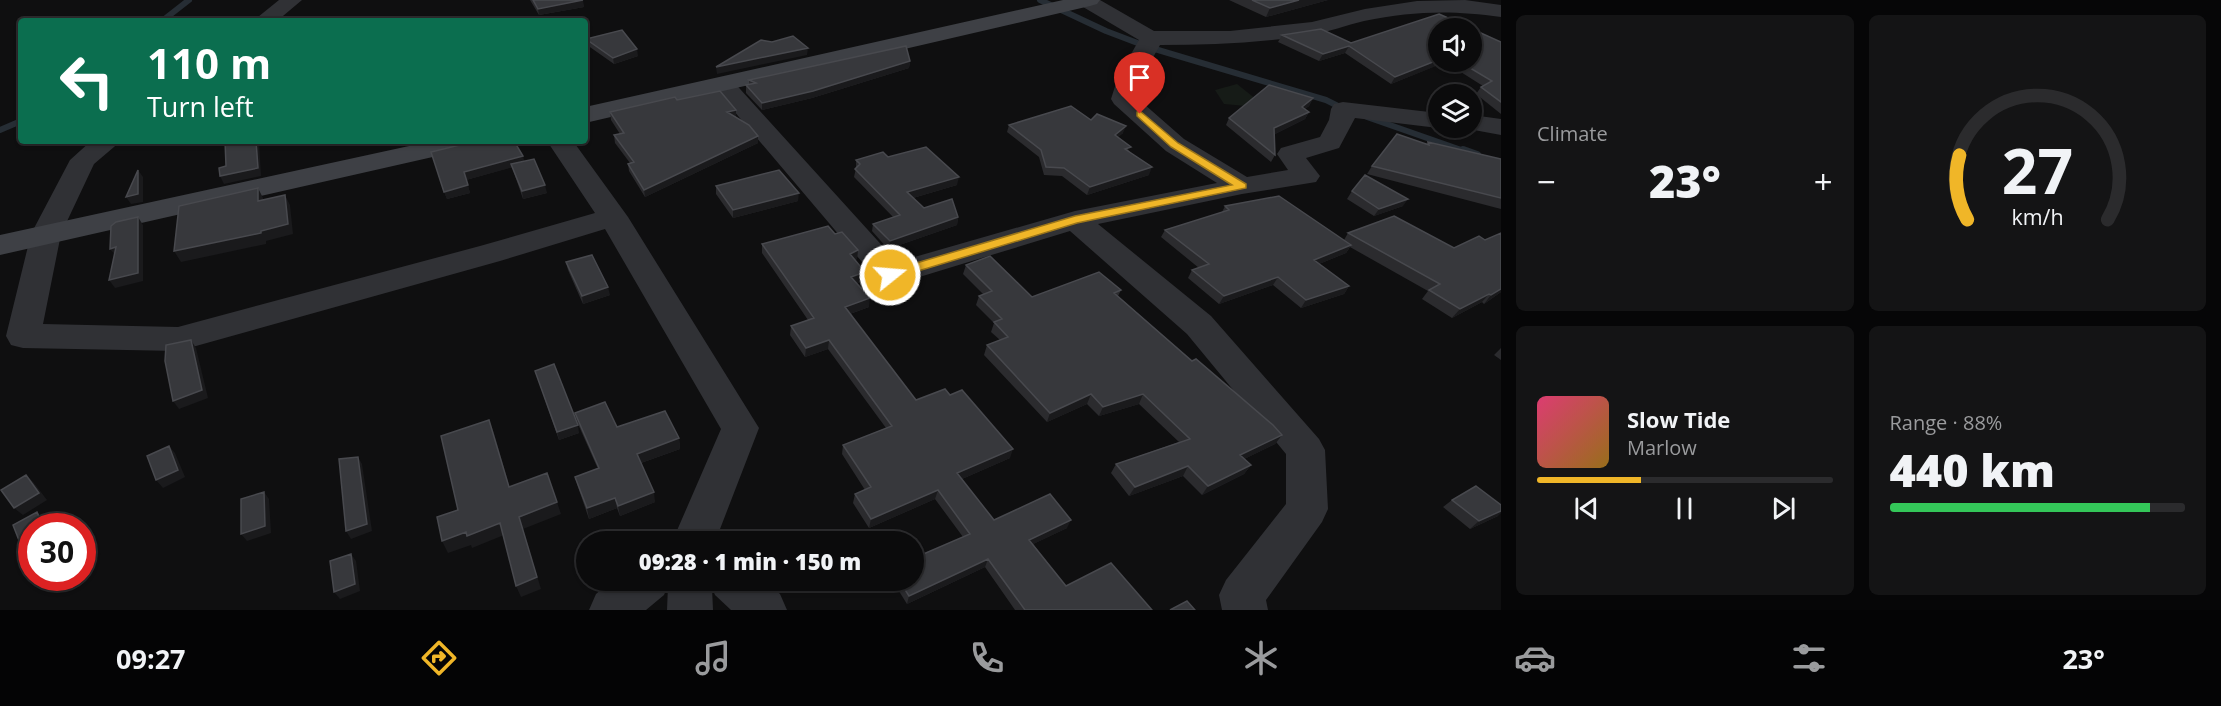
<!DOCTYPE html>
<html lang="en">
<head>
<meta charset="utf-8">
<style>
  :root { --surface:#0b0b0c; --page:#141415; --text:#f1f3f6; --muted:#9a9b9d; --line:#2b2b2d; --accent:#f0b628 }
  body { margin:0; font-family:"Open Sans",sans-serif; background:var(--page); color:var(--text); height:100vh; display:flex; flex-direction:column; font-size:22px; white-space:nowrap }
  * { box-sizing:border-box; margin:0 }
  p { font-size:20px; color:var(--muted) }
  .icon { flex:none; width:33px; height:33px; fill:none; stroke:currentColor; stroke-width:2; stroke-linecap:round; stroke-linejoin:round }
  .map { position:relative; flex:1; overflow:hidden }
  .drawer { display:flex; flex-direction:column; gap:15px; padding:15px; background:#060607; width:720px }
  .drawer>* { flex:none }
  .banner { position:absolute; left:18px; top:18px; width:570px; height:126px; border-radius:6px; box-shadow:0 2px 4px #0004,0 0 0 2px var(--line); background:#0b6e4f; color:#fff; overflow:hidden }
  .tools { position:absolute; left:1428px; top:18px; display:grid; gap:12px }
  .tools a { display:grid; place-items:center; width:54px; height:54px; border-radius:50%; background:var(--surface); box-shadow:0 2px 4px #0004,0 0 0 2px var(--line); font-size:30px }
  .speed { position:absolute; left:18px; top:513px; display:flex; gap:12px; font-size:30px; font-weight:700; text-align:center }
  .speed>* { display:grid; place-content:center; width:78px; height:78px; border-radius:50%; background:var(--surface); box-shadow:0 2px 4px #0004,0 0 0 2px var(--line); line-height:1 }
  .speed .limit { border:9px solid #d22; background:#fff; color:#111 }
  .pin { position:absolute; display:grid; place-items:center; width:51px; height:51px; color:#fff; margin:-62px -26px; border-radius:50% 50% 50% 0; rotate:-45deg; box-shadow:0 0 6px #0007 }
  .pin .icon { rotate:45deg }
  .me { position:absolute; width:66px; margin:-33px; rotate:73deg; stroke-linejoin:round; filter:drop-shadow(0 0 4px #0008) }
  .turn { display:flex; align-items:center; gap:21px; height:126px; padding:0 30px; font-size:27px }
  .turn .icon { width:78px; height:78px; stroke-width:2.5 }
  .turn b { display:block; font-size:42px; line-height:51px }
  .big { font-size:45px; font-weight:800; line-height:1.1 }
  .drawer .tile { flex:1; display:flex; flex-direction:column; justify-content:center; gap:9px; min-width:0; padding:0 21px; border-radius:9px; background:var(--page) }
  .drawer .dial { align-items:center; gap:0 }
  .dial svg { height:156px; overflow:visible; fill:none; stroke:var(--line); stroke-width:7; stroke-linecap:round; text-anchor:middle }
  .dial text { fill:var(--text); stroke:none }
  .song { display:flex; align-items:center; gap:18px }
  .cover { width:72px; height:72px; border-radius:9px; background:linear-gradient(135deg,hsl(340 70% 55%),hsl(40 70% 35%)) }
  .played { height:6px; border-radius:3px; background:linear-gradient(90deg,var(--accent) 35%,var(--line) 35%) }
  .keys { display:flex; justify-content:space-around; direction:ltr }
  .heat { display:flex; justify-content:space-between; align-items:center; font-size:33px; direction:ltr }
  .charge { height:9px; border-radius:4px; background:linear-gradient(90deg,#34c759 88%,var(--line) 0) }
  .drawer .tiles { flex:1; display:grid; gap:15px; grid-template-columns:repeat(2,1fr) }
  .trip { position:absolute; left:576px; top:531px; width:348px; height:60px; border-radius:30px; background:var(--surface); box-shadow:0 2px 4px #0004,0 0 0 2px var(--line); font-weight:800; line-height:60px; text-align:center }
  .dock { display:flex; height:96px; justify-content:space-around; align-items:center; background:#040405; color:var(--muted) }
  .dock .icon { width:42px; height:42px }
  .dock .active { color:var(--accent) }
  .dock b { font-size:27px; color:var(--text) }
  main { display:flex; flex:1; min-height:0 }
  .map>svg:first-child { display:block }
  .green { fill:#161b17 }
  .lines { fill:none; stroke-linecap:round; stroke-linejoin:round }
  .stream-far1 { stroke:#262d34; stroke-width:6 }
  .stream { stroke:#262d34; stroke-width:8 }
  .street { fill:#303135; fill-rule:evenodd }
  .secondary { fill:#3e4045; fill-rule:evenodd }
  .wall { fill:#2b2b2e }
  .shaded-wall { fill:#1a1a1c }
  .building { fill:#37383c; stroke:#48494e; stroke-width:1.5 }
  .route { fill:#f0b628; stroke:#9c761a; stroke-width:1.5 }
</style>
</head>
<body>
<main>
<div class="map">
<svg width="1501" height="610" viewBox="0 0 1501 610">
  <rect width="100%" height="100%" fill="#0f0f10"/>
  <path class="green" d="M 1237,84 L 1267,108 L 1224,104 L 1215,90 Z"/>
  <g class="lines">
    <path class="stream-far1" d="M 1040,0 L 1106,31 L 1148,47 L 1326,100 L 1344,109
      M 162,21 L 189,0
      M 1367,117 L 1467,152
      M 0,130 L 21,121"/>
    <path class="stream" d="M 1463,150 L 1477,155"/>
    <path class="street" d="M 279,0 L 302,0 L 277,21 L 253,21 Z
      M 1075,0 L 1100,0 L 1154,31 L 1230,31 L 1312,22 L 1365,9 L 1417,1 L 1465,0 L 1501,5 L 1501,17 C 1451,10 1414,11 1364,21 C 1346,25 1329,32 1311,35 C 1260,43 1210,45 1160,45 L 1142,77 L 1136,97 L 1184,139 L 1247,177 L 1288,170 L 1277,154 L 1281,148 L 1320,137 L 1329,120 L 1331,109 L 1334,104 L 1343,102 L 1438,113 L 1438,128 L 1355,118 L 1339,148 L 1306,158 L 1320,176 L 1316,182 L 1242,194 L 1098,224 L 1211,316 L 1319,439 L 1325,450 L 1328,509 L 1322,522 L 1266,600 L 1268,610 L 1222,610 L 1219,595 L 1226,580 L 1286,504 L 1286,454 L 1187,334 L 1070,231 L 890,286 L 879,282 L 711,84 L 715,79 L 723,77 L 731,79 L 897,262 L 1075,211 L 1217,183 L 1166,151 L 1114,104 L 1111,99 L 1118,77 L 1139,40 L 1078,4 Z
      M 1472,115 L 1501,119 L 1501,135 L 1463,128 L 1472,128 Z
      M 91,141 L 121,141 L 94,164 L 61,234 L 43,324 L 178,327 L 480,246 L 595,213 L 547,141 L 573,141 L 628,217 L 759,428 L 715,542 L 672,542 L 721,429 L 605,229 L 500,261 L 178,351 L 23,348 L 11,345 L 6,336 L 31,234 L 70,160 Z
      M 613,580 L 764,580 L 780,594 L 787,610 L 731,610 L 715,595 L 712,588 L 713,610 L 667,610 L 668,586 L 664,595 L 646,610 L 589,610 L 596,594 Z"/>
    <path class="secondary" d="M 1063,0 L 1100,0 L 1097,4 L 1090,6 L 585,123 L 585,107 Z
      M 432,141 L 481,141 L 477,147 L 468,149 L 0,255 L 0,235 Z"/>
  </g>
  <path class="wall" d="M 530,0 L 582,0 L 584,7 L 539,15 Z
    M 1229,0 L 1328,0 L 1266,17 Z
    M 1282,35 L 1351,43 L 1438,62 L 1472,62 L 1501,42 L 1501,114 L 1476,94 L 1481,87 L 1483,86 L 1445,62 L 1391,84 L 1345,53 L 1319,61 L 1278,42 Z
    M 586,39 L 638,56 L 614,64 L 587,45 Z
    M 910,61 L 909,68 L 812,98 L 762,110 L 746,93 L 746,85 L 749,85 L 749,80 Z
    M 1313,98 L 1309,106 L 1305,109 L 1309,112 L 1305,119 L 1275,134 L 1275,155 L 1271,162 L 1226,125 L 1229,118 Z
    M 677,100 L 736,110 L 736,117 L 758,143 L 645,197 L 629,171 L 628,164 L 630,163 L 615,143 L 614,135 L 620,134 L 611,120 L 610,112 Z
    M 1091,120 L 1123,133 L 1118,137 L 1149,175 L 1087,195 L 1062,176 L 1044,175 L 1039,157 L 1007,132 L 1009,125 Z
    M 475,142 L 524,161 L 547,193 L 523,199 L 512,167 L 466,180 L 470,193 L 447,199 L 431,152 Z
    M 1428,142 L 1501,159 L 1501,209 L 1367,174 L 1372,166 L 1426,144 Z
    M 888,157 L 957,185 L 913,198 L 924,208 L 958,217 L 957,225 L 888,249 L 872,231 L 873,224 L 893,217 L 854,177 L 856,168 L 856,160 Z
    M 716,186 L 798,201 L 733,218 L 716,194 Z
    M 1352,191 L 1403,206 L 1374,216 L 1347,199 Z
    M 1225,206 L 1344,240 L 1348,233 L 1454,248 L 1485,240 L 1501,233 L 1501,292 L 1484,304 L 1482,302 L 1452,318 L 1422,299 L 1428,291 L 1350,247 L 1346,253 L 1319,264 L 1349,286 L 1344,294 L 1301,308 L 1273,285 L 1219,304 L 1188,278 L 1192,270 L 1199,268 L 1161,237 L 1165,230 L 1222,212 Z
    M 835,234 L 858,250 L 857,259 L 855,260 L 864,281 L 857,283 L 869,307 L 850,314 L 916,400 L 1010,458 L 962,479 L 994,520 L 1067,528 L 1033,544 L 1066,586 L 1152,610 L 1015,610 L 985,567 L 907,604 L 892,580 L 914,580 L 963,537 L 935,499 L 869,528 L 853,503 L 855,494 L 865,490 L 842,454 L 843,445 L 886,428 L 828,349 L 805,357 L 790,335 L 791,326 L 808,320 L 762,253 L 762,244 Z
    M 566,262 L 610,295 L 583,304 L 568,270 Z
    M 966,265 L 1032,297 L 1121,290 L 1118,296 L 1192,361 L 1282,435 L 1275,444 L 1244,459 L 1251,465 L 1244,474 L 1202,495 L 1183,476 L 1129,496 L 1111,473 L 1116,464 L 1179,442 L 1139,404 L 1099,416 L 1087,404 L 1047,422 L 984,355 L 987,345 L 1000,340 L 991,332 L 994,323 L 976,305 L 979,296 L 983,294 L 963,274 Z
    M 1501,348 L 1501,360 L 1494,355 Z
    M 535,371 L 579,433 L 559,440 Z
    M 575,413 L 617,427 L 679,438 L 680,449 L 641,463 L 655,502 L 620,516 L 617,508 L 589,519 L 578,487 L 575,477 L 598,469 L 578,424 Z
    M 1452,500 L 1498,516 L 1470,529 L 1443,507 Z"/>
  <path class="shaded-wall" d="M 583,0 L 584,7 L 539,15 L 538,9 Z
    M 1299,0 L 1328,0 L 1266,17 L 1270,8 Z
    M 1349,46 L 1345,53 L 1319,61 L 1323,54 Z
    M 808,48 L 807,55 L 717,74 L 716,67 Z
    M 637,49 L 638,56 L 614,64 L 613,58 Z
    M 1438,60 L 1438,62 L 1446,62 L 1391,84 L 1395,77 Z
    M 910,61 L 909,68 L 812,98 L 762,110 L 762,103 Z
    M 1313,98 L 1309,106 L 1298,114 L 1302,107 Z
    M 736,110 L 736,117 L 727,112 Z
    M 1309,112 L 1305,119 L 1271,136 L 1274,128 Z
    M 1126,126 L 1123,133 L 1112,142 L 1115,135 Z
    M 758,136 L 758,143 L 645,197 L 644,190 Z
    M 256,141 L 259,141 L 261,176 L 224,184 L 220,176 Z
    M 319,141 L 331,141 L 320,144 Z
    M 356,141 L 375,141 L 357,145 Z
    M 523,156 L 525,164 L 466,180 L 464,172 Z
    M 1152,167 L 1149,175 L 1087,195 L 1090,187 Z
    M 138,170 L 143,177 L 143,202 L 131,204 L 126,197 Z
    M 959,177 L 957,185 L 906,200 L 907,192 Z
    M 468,185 L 470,193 L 447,199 L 444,192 Z
    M 545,185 L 547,193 L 523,199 L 522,191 Z
    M 258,188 L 263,198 L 263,211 L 258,201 Z
    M 799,193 L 798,201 L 733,218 L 733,210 Z
    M 285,195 L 290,205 L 293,234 L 266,241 L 266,244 L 181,262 L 174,251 Z
    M 1408,199 L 1403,206 L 1374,216 L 1379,209 Z
    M 138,217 L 143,225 L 143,281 L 115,288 L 109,280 Z
    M 958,217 L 957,225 L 888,249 L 890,241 Z
    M 1351,245 L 1346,253 L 1309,268 L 1314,260 Z
    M 116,247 L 116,256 L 110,249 Z
    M 858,250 L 857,259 L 849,263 L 850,254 Z
    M 865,272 L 864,281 L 850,285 L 851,277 Z
    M 1278,277 L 1273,285 L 1219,304 L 1224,296 Z
    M 1349,286 L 1344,294 L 1301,308 L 1306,300 Z
    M 608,287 L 610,295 L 583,304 L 582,296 Z
    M 1501,289 L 1501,292 L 1484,304 L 1491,295 Z
    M 1489,294 L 1482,302 L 1452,318 L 1460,309 Z
    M 870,298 L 869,307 L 844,316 L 845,307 Z
    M 191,340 L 196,348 L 208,398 L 179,409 L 173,401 Z
    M 829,340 L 828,349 L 805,357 L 806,348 Z
    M 1091,394 L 1087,404 L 1047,422 L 1050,413 Z
    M 1143,394 L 1139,404 L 1099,416 L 1103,407 Z
    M 489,420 L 494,433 L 513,499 L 509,487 Z
    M 578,425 L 579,433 L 559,440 L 557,432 Z
    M 1282,435 L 1275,444 L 1234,464 L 1240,455 Z
    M 679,438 L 680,449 L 638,464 L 637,454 Z
    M 169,446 L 175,453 L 185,477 L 163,488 L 156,480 Z
    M 1013,449 L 1010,458 L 955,482 L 957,473 Z
    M 358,457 L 362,464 L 372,531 L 351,539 L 346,531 Z
    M 1251,465 L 1244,474 L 1202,495 L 1208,486 Z
    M 1188,466 L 1183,476 L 1129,496 L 1135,487 Z
    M 26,475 L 34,483 L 47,500 L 23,515 L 14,508 Z
    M 938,490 L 935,499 L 869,528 L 871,519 Z
    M 264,492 L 269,499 L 271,533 L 247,541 L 241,534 Z
    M 654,492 L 655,502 L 620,516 L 618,506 Z
    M 615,498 L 617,508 L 589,519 L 587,508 Z
    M 557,502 L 561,514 L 523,529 L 541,589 L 521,597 L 516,586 L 519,517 Z
    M 1501,511 L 1501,513 L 1498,516 L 1470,529 L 1479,521 Z
    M 37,512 L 45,520 L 48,526 L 43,526 Z
    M 1071,520 L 1067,528 L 1025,548 L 1029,540 Z
    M 500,523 L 504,535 L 472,548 L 471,545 L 448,553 L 442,541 L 466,532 Z
    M 32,543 L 32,555 L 31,556 L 22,548 Z
    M 351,554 L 356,561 L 360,591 L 340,599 L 334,592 Z
    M 988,559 L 985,567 L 907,604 L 909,596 Z"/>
  <path class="building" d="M 533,0 L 583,0 L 538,9 Z
    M 1252,0 L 1299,0 L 1270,8 Z
    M 1439,14 L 1471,28 L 1438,28 L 1438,60 L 1395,77 L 1349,46 L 1323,54 L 1282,35 L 1321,29 L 1351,43 Z
    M 1472,29 L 1501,42 L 1501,102 L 1481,87 L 1492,81 L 1460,62 L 1472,62 Z
    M 622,30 L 637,49 L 613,58 L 586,39 Z
    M 793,36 L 808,48 L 716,67 L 761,40 L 772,42 Z
    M 906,46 L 910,61 L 813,91 L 762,103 L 746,85 L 756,83 L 749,80 Z
    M 1269,85 L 1313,98 L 1302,107 L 1309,112 L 1274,128 L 1275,155 L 1229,118 Z
    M 720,91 L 736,110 L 727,112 L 749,125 L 758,136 L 644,190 L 628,164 L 634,162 L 614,135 L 624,133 L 610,112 L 675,97 L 677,100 Z
    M 1071,106 L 1091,120 L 1097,114 L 1126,126 L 1115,135 L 1131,147 L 1125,149 L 1152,167 L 1090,187 L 1064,168 L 1046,167 L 1041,150 L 1009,125 Z
    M 1397,134 L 1429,145 L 1428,142 L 1501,159 L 1501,198 L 1372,166 Z
    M 225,141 L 256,141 L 258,168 L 220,176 L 219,168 L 226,166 Z
    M 476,141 L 514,141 L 523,156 L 464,172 L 468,185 L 444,192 L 431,152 Z
    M 926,147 L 959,177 L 907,192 L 924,208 L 952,199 L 958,217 L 890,241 L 873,224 L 900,215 L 855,169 L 860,164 L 856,160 L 883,152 L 888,157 Z
    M 534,159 L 545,185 L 522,191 L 511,164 Z
    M 138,170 L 138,194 L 126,197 Z
    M 779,170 L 799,193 L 733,210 L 716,186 Z
    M 1365,175 L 1408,199 L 1379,209 L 1352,191 Z
    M 258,188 L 258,201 L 285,195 L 288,224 L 261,231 L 261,233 L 174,251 L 179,206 Z
    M 1279,196 L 1351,245 L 1314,260 L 1349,286 L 1306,300 L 1278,277 L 1224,296 L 1192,270 L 1209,264 L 1165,230 L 1229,210 L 1225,206 Z
    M 1394,216 L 1454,248 L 1479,236 L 1485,240 L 1501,233 L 1501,289 L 1491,295 L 1489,294 L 1460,309 L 1429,290 L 1440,284 L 1348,233 Z
    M 138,217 L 138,273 L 109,280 L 116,247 L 110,249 L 111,226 L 116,222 Z
    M 828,226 L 835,234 L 842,232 L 858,250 L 850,254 L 865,272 L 851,277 L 870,298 L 845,307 L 916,400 L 945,389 L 950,395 L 962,390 L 1013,449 L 957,473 L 994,520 L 1050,494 L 1071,520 L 1029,540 L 1066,586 L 1111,563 L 1152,610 L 1025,610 L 988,559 L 909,596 L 899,580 L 914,580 L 914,558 L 970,534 L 938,490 L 871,519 L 855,494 L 871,487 L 843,445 L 892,426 L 829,340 L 806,348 L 791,326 L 814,318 L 762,244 Z
    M 592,255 L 608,287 L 582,296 L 566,262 Z
    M 990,256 L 1032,297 L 1099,272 L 1121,290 L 1114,293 L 1192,361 L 1196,359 L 1273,425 L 1282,435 L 1240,455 L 1251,465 L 1208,486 L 1188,466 L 1135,487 L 1116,464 L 1190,439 L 1143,394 L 1103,407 L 1091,394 L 1050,413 L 987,345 L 1008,337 L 994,322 L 1002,319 L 979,296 L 992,291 L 966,265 Z
    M 191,340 L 202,390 L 173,401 L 165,361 L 166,345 Z
    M 554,364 L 578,425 L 557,432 L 535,371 Z
    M 605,402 L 617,427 L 665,411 L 679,438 L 637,454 L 654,492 L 618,506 L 615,498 L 587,508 L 575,477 L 599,468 L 575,413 Z
    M 489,420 L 509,487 L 547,473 L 557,502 L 519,517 L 537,577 L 516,586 L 500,523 L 467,536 L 466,532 L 442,541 L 437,517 L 458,510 L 441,436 Z
    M 169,446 L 178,470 L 156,480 L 147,456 Z
    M 358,457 L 367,524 L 346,531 L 339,459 Z
    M 26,475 L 39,493 L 14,508 L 1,490 Z
    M 1476,486 L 1501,505 L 1501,511 L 1479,521 L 1452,500 Z
    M 264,492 L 265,526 L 241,534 L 241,499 Z
    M 37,512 L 43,526 L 32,526 L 32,543 L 22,548 L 13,525 Z
    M 351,554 L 355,584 L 334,592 L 330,561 Z
    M 1187,601 L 1195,610 L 1170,610 Z"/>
  <path class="route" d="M 1140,111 L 1178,143 L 1246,184 L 1246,188 L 1077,223 L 895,278 L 886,278 L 884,275 L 886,272 L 1075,216 L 1232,185 L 1171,147 L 1137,116 L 1137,112 Z"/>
</svg>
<div class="tools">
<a><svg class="icon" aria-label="sound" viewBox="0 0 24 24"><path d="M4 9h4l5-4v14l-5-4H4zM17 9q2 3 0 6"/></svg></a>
<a><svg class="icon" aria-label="layers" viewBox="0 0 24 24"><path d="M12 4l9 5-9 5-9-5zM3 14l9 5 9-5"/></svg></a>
</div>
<div class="speed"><div class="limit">30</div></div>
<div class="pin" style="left:1140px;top:114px;background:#d93025"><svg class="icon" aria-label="arrive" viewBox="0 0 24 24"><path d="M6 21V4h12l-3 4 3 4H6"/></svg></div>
<svg class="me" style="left:890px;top:275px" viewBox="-20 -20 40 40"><circle r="17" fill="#f0b628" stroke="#fff" stroke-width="3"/><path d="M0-11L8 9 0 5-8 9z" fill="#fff"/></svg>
<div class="trip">09:28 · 1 min · 150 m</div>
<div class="banner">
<div class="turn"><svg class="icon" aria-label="left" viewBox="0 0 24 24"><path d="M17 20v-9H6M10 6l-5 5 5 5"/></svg><div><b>110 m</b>Turn left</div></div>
</div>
</div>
<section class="drawer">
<div class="tiles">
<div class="tile"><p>Climate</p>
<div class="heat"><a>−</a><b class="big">23°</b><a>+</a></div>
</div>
<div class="tile dial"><svg viewBox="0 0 100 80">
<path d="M14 69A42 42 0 1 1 86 69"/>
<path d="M14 69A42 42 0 0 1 10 36" stroke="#f0b628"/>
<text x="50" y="56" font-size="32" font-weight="700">27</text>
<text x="50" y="72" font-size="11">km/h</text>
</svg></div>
<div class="tile">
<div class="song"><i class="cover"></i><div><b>Slow Tide</b><p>Marlow</p></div></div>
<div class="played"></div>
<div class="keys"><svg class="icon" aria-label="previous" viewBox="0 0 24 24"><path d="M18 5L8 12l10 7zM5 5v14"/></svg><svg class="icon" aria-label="pause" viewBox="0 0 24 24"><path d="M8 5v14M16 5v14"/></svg><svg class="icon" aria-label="next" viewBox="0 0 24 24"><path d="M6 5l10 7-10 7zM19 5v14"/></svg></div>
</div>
<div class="tile"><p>Range · 88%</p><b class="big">440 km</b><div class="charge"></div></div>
</div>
</section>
</main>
<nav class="dock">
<b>09:27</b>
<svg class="icon active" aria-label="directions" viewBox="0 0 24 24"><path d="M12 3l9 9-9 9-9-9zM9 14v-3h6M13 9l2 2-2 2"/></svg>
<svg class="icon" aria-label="music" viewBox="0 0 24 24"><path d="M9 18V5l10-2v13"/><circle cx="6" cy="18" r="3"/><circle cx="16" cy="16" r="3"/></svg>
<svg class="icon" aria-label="phone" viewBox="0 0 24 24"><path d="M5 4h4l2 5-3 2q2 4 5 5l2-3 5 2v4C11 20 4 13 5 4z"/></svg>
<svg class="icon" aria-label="climate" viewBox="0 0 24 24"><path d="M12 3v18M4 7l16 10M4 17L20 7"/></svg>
<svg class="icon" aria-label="car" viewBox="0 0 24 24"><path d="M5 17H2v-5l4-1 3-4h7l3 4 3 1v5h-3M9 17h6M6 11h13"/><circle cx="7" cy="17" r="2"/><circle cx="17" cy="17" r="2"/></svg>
<svg class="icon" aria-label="filters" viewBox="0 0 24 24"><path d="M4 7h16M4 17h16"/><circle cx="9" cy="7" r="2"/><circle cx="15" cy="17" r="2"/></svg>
<b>23°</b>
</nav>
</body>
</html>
